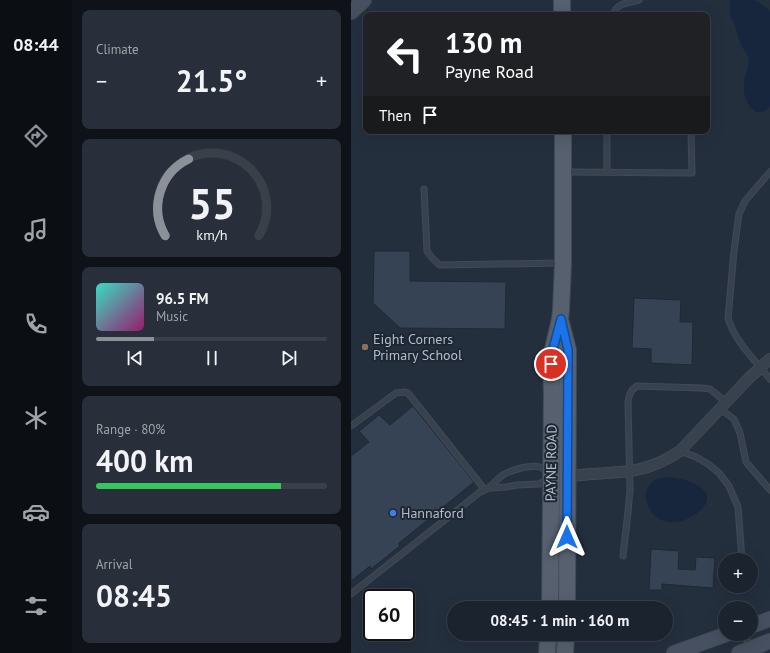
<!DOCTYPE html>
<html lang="en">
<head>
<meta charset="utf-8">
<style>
  :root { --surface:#1b232e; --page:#282f3a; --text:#f1f3f6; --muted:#a0a4aa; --line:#39404a; --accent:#8c9099 }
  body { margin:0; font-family:"PT Sans",sans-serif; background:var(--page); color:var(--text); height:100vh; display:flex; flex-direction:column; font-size:15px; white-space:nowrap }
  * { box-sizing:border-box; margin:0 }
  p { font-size:13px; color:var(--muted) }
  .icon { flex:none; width:22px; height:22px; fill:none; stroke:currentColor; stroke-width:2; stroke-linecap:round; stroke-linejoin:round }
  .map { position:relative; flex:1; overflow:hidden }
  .panel { display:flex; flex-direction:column; gap:10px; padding:10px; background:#0f1319; width:279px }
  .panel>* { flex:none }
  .hud { position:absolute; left:12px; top:12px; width:347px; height:122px; border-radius:8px; box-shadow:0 4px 16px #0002,0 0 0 1px var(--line); background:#202124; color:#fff; overflow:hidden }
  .fabs { position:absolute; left:367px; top:553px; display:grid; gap:8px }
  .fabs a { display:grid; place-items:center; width:40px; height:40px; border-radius:50%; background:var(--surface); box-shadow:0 4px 16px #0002,0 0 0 1px var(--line); font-size:20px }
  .speed { position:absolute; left:12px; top:589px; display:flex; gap:8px; font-size:20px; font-weight:700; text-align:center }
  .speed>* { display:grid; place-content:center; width:52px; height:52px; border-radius:50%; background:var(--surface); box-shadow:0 4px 16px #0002,0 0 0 1px var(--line); line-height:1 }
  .speed .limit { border:2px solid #111; border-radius:6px; background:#fff; color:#111 }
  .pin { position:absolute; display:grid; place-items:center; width:34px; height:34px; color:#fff; margin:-17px; border:2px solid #fff; border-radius:50%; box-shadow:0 1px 4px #0007 }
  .me { position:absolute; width:44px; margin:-22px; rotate:0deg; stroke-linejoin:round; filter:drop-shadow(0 0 3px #0008) }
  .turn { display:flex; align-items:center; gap:14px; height:84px; padding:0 16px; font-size:18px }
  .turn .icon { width:52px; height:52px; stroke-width:2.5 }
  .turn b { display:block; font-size:28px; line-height:34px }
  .then { display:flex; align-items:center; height:38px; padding:0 16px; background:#0003; gap:8px; font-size:15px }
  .big { font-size:30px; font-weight:700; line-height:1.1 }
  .panel .card { flex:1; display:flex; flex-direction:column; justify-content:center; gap:6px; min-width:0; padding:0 14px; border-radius:8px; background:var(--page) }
  .panel .dial { align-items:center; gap:0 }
  .dial svg { height:104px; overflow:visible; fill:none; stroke:var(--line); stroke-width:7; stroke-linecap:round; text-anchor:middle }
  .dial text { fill:var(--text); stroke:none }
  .song { display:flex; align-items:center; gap:12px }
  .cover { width:48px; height:48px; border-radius:6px; background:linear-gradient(135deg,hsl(170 70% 55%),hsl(320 70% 35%)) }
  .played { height:4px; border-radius:2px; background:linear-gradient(90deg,var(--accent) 25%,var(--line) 25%) }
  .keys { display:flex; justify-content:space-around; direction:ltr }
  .heat { display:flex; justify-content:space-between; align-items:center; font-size:22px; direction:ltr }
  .charge { height:6px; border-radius:3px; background:linear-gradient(90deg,#34c759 80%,var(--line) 0) }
  .trip { position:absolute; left:96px; top:601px; width:226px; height:40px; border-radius:20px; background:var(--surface); box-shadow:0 4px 16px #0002,0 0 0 1px var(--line); font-weight:700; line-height:40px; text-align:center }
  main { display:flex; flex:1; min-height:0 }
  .menu { display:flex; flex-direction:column; width:72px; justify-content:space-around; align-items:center; background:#0b0e12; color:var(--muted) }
  .menu .icon { width:28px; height:28px }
  .menu .selected { color:var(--accent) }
  .menu b { font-size:18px; color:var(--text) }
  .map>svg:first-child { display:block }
  .water { fill:#17263c }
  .building { fill:#364354; stroke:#1f2835 }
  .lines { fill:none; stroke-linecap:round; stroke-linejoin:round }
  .lane-casing { stroke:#414a57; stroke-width:7 }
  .street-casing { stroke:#414a57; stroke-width:12 }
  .secondary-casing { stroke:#414a57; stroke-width:16 }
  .primary-casing { stroke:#414a57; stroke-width:18 }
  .lane { stroke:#38414e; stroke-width:5 }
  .street { stroke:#38414e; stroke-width:10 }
  .secondary { stroke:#465061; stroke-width:14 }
  .primary { stroke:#56606e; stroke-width:16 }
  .route-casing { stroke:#114b97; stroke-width:10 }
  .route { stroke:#1a73e8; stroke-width:7 }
  .education-dot { fill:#8d6e63; stroke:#1d2633; stroke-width:1.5 }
  .shop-dot { fill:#3f7fe0; stroke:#1d2633; stroke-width:1.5 }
  .labels { text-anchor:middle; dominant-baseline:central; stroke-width:4; stroke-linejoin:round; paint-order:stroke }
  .poi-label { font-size:14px; fill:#b4bcc9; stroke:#1d2633; text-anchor:start }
  .street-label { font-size:14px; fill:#b4bcc9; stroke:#1d2633 }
</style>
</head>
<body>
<main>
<nav class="menu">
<b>08:44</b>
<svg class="icon selected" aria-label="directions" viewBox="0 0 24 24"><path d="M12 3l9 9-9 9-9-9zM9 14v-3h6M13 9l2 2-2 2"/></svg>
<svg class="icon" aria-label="music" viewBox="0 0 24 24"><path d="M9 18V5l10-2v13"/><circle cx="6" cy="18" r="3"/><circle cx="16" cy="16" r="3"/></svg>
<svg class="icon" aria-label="phone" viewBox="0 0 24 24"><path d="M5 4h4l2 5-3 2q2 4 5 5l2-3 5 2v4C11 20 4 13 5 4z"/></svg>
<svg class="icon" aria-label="climate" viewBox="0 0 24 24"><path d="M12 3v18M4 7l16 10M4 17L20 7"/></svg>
<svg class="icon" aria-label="car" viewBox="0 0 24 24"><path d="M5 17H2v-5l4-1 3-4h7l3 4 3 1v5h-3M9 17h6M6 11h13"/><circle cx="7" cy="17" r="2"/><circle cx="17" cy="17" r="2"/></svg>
<svg class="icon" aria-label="filters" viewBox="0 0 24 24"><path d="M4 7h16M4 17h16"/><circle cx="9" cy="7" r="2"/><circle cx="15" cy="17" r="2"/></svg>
</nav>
<section class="panel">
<div class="card"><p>Climate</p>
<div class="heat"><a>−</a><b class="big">21.5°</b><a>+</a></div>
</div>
<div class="card dial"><svg viewBox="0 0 100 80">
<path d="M14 69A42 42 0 1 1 86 69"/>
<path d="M14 69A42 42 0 0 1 32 10" stroke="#8c9099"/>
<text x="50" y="56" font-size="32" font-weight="700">55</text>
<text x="50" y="72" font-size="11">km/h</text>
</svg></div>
<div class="card">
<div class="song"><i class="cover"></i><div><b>96.5 FM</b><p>Music</p></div></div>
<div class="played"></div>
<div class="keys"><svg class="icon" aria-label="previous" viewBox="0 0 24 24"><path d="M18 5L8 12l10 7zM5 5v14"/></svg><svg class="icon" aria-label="pause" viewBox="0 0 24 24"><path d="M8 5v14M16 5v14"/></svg><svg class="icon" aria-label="next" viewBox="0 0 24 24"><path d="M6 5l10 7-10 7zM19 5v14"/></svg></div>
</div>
<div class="card"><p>Range · 80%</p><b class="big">400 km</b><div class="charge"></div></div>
<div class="card"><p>Arrival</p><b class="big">08:45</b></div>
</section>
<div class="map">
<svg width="419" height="653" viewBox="0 0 419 653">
  <rect width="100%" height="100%" fill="#242f3e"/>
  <path class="water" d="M 379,0 L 402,0 L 409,3 L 419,11 L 419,107 C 406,121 395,105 393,92 C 393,87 393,81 394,76 C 395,71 398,66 398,61 C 398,56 394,52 391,47 C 387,39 386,29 382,21 C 381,19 380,18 379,15 C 378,11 379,5 379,0 Z
    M 316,477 C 328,477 363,485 355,503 C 351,510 346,514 339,517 C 335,520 330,522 325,522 C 318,523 310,521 305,517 C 294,508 290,488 304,480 C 307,478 312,478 316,477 Z"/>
  <path class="building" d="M 23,251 L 59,251 L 59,281 L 155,282 L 154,329 L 49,328 L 22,303 Z
    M 283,298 L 330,300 L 329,322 L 342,322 L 341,365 L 300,363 L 300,349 L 281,348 Z
    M 62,406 L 123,482 L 47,544 L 49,546 L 20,569 L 19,566 L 0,581 L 0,456 L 18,442 L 8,431 L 28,415 L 39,425 Z
    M 300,549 L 328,551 L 327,569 L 344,570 L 345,557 L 364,558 L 362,588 L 311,584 L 311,590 L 298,590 Z"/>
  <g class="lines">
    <g class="lane-casing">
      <path id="lane" d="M 262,15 C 267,1 277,4 288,0
        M 213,172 L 341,173 L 340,131
        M 256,172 L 256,131
        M 419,172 L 394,201 L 388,214 L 383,251 L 377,318 C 384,342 404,360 419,379
        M 73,189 L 76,251 C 80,257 83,261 89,265 L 211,263
        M 369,409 L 383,419 L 389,433 L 395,462 L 419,490
        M 0,426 L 45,393 L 53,392 L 57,393 L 134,490
        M 329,451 L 345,457 L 357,464 L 368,473 L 378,486 L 387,507 L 391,560
        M 138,488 C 143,483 147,478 152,475 C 160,470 180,464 189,467 C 192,468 195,471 197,473
        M 272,556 L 277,512 L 279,490 L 277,402 C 278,394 280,390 286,386 L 351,388 L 359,389 L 375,402
        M 0,594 L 119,500 L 129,492 L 138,488 L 155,487 L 166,485 L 188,484 L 198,479
        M 394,634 L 399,648"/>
    </g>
    <g class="street-casing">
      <path id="street" d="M 212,476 C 221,476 231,475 240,474 C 276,472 298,472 329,451 L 398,378 L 419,359"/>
    </g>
    <g class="secondary-casing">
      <path id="secondary" d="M 0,12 L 13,0
        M 400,626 L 419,619
        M 323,653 L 376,634
        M 388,653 L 419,641"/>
    </g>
    <g class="primary-casing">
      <path id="primary" d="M 211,0 L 211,15
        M 210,323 L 217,350 L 217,358 L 216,608
        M 199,608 L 201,394 L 200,364 L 202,349 L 209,319 L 210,310 L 212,263 L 212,131
        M 196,653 L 197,634
        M 214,653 L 215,634"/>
    </g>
    <use href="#lane" class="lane"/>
    <use href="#street" class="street"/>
    <use href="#secondary" class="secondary"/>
    <use href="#primary" class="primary"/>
  </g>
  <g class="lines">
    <g class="route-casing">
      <path id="route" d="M 200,364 L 202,349 L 210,319 L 217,350 L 217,358 L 216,537"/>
    </g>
    <use href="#route" class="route"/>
  </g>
  <circle class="education-dot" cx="14" cy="347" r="4"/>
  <circle class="shop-dot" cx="42" cy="513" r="4"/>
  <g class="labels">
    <g class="poi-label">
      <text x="22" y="339">Eight Corners<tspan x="22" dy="16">Primary School</tspan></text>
      <text x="50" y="513">Hannaford</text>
    </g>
    <g class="street-label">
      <text transform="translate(200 463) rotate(-89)">PAYNE ROAD</text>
    </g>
  </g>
</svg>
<div class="fabs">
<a>+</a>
<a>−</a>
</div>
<div class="speed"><div class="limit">60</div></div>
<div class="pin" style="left:200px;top:364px;background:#d93025"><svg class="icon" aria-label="arrive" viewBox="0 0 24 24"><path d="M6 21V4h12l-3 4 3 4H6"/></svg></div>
<svg class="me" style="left:216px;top:537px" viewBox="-20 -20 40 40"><path d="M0-17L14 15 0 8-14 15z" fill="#1a73e8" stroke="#fff" stroke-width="4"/></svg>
<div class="trip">08:45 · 1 min · 160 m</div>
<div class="hud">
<div class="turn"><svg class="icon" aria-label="left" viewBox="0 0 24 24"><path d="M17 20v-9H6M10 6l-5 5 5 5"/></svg><div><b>130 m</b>Payne Road</div></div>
<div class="then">Then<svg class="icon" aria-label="arrive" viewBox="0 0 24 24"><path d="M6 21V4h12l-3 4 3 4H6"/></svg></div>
</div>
</div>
</main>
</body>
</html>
